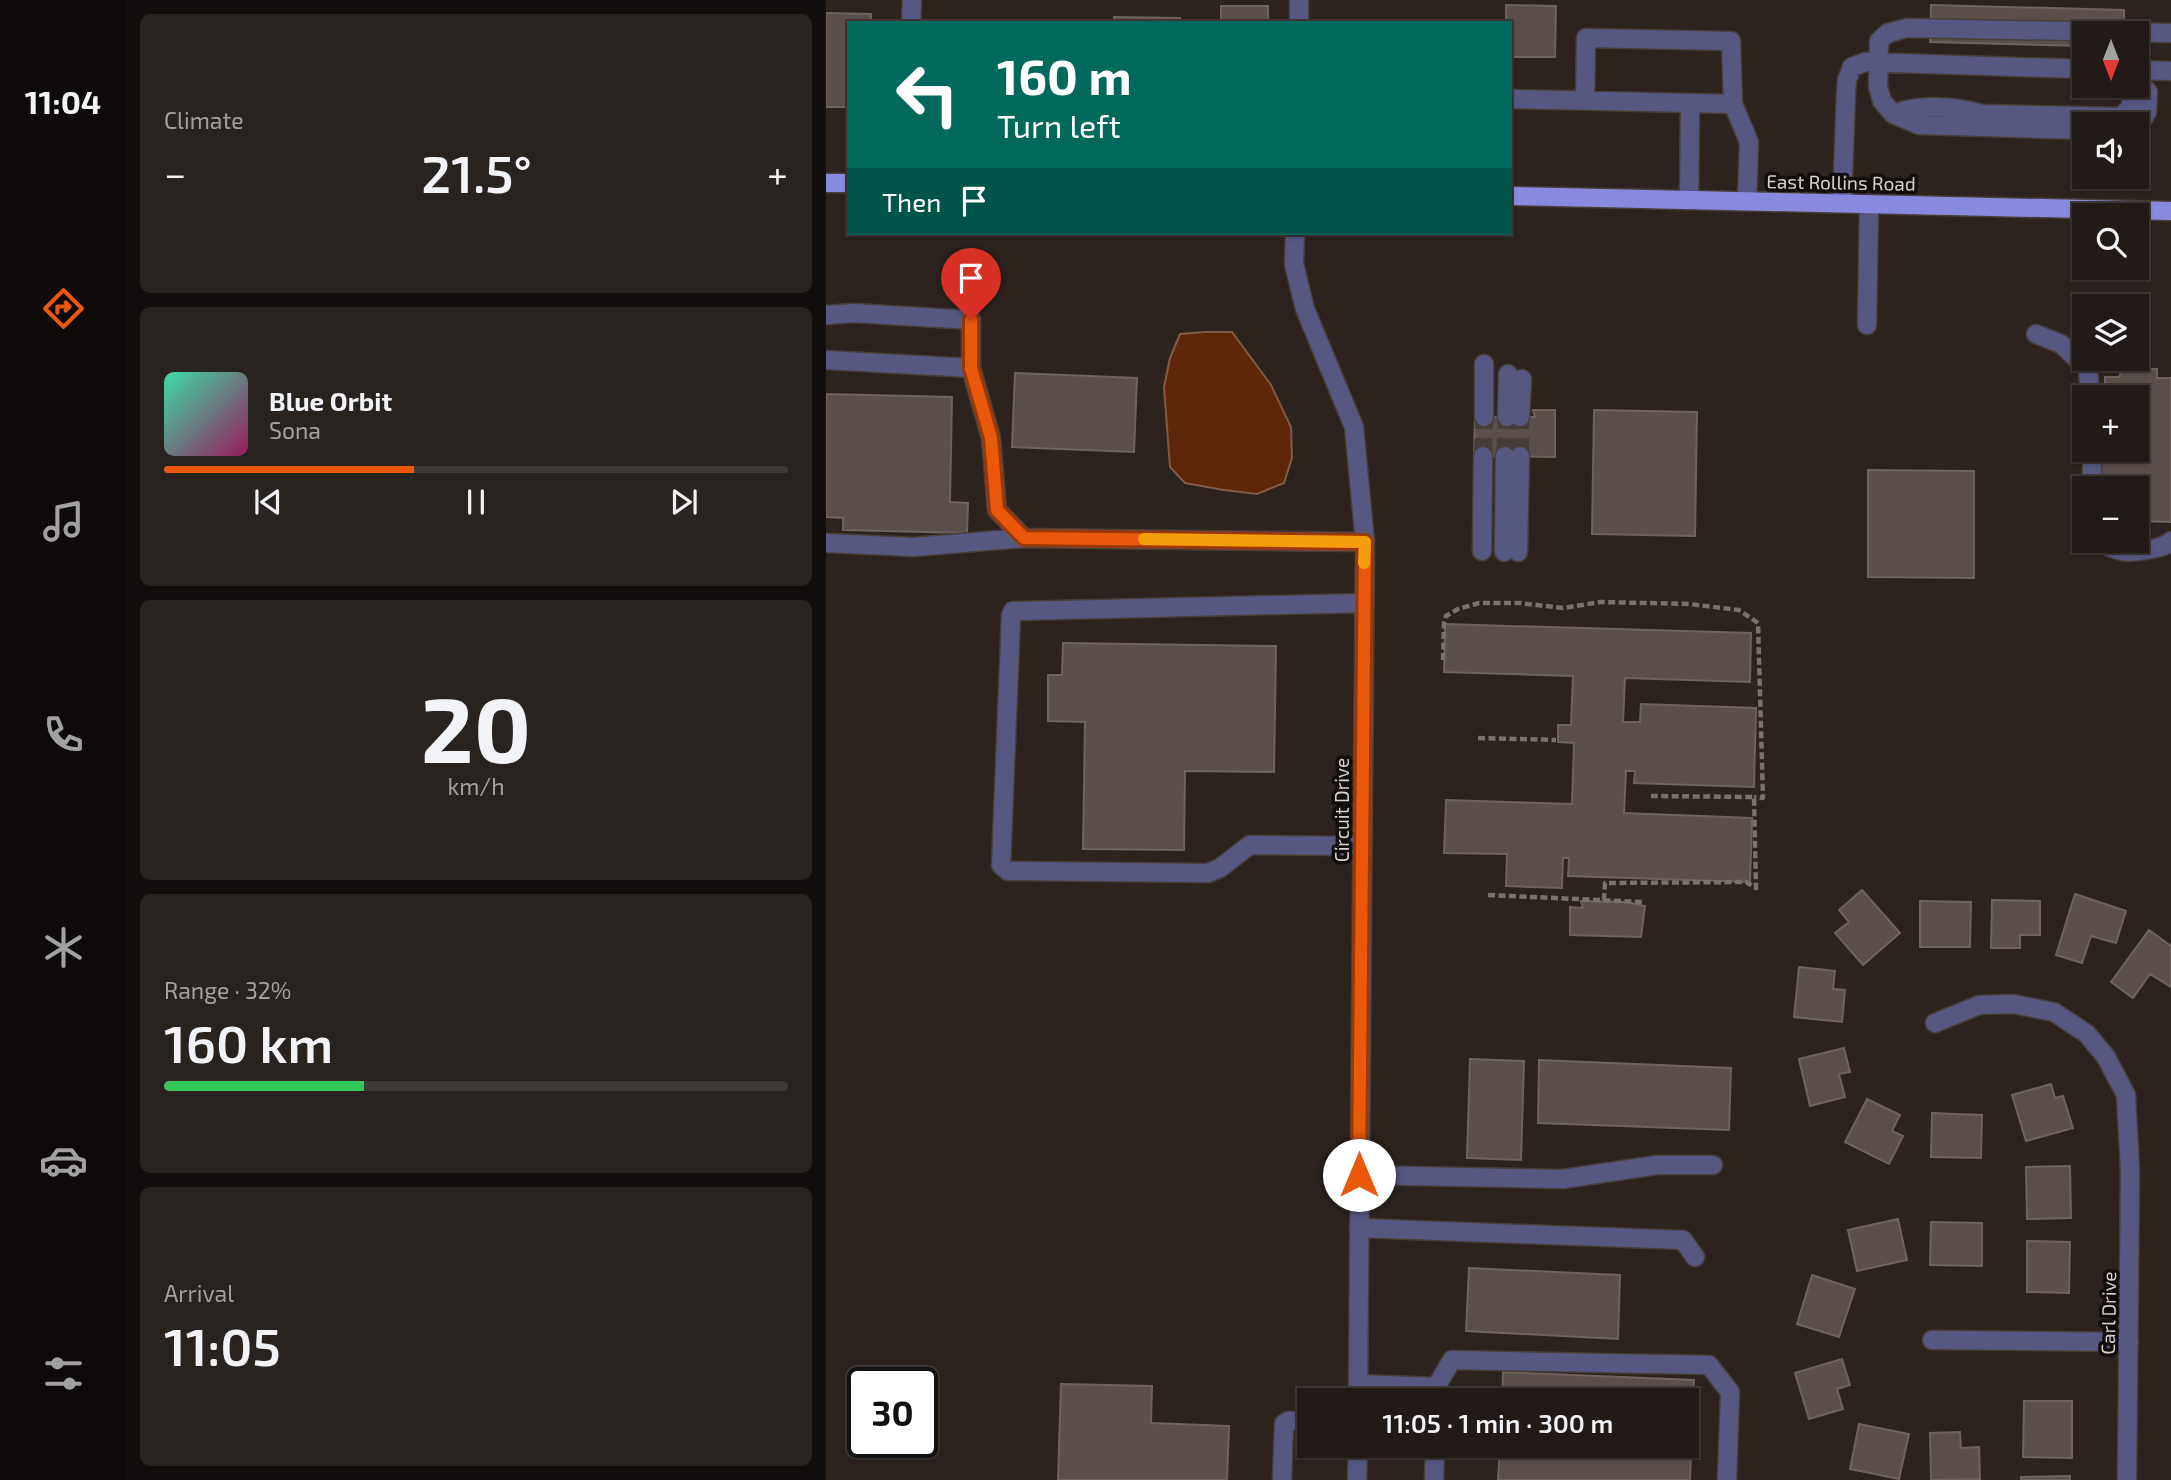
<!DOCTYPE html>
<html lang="en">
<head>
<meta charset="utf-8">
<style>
  :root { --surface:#211a17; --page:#292320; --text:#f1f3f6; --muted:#a2a1a1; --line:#3e3836; --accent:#ea580c }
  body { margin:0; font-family:"Exo 2",sans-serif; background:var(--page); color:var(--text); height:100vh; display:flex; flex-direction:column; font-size:26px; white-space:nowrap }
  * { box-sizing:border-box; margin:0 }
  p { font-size:23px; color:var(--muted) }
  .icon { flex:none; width:38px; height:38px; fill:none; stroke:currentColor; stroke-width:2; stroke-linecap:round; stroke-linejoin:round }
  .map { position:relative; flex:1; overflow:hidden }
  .side { display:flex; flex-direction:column; gap:14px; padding:14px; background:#120e0d; width:700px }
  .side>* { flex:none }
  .top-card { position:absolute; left:21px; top:21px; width:665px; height:214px; border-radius:0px; box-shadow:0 2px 5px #0004,0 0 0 2px var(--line); background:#00695c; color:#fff; overflow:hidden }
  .needle { width:46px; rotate:180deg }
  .tools { position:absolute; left:1246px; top:21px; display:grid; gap:14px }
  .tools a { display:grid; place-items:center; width:77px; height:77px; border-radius:0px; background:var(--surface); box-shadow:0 2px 5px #0004,0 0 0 2px var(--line); font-size:35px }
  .speed { position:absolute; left:21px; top:1367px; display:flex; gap:14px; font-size:35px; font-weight:700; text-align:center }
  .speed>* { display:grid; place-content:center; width:91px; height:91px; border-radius:50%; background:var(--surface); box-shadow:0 2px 5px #0004,0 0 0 2px var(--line); line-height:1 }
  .speed .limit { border:4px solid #111; border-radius:10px; background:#fff; color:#111 }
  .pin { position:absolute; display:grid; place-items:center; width:60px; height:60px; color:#fff; margin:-72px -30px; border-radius:50% 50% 50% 0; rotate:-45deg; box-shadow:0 0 7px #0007 }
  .pin .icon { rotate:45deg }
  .me { position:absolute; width:77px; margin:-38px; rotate:0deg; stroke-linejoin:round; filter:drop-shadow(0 0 5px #0008) }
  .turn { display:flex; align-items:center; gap:24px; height:147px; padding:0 35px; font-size:32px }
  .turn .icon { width:91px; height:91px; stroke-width:2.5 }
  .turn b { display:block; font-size:49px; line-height:60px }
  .then { display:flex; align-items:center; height:66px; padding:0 35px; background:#0003; gap:14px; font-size:26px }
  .big { font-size:52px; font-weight:600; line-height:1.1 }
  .side .card { flex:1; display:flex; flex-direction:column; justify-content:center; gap:10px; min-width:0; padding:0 24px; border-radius:10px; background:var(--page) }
  .side .dial { align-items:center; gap:0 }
  .dial b { font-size:91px; line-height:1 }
  .song { display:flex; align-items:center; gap:21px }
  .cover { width:84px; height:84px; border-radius:10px; background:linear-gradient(135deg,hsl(160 70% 55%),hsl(330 70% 35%)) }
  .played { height:7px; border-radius:4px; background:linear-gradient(90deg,var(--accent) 40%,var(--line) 40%) }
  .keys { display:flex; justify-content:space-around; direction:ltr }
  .heat { display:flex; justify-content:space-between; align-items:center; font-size:38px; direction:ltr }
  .charge { height:10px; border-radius:5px; background:linear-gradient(90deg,#34c759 32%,var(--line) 0) }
  .trip { position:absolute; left:471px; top:1388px; width:402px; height:70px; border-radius:0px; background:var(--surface); box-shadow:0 2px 5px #0004,0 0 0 2px var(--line); font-weight:600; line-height:70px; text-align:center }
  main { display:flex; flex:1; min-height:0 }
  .tabs { display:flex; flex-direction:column; width:126px; justify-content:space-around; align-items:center; background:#0d0a09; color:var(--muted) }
  .tabs .icon { width:49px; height:49px }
  .tabs .active { color:var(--accent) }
  .tabs b { font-size:32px; color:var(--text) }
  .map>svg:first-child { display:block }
  .water { fill:#5e2709; stroke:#835a44; stroke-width:2 }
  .building { fill:#5a4f4b; stroke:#6e635e; stroke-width:2 }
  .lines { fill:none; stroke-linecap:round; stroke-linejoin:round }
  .minor-tunnel { stroke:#463d39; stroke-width:18; stroke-dasharray:18 9; stroke-linecap:butt }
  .minor-casing { stroke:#483f3b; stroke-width:21 }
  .major-casing { stroke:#483f3b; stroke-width:21 }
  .path { stroke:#78716d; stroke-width:4.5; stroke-dasharray:7 3.5; stroke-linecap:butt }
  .minor { stroke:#575882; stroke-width:18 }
  .major { stroke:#8a89e0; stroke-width:18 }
  .route-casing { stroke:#983908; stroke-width:18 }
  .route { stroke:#ea580c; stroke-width:12 }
  .slow { stroke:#f59e0b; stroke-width:12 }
  .labels { text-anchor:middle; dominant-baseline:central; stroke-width:7; stroke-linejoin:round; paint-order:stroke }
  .street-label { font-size:19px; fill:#d8d2cf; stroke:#110d0b }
</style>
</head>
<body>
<main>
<nav class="tabs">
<b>11:04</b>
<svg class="icon active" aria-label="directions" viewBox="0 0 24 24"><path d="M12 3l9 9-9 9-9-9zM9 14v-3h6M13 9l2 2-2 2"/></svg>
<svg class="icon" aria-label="music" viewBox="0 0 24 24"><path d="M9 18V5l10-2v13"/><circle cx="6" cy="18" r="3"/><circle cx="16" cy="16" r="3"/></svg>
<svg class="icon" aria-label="phone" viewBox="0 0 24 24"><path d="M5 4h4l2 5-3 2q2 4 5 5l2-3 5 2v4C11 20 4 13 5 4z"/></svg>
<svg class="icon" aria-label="climate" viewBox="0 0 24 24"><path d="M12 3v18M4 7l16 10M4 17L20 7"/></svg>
<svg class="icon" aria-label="car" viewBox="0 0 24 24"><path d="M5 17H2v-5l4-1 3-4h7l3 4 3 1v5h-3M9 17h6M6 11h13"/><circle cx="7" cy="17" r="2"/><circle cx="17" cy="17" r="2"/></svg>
<svg class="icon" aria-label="filters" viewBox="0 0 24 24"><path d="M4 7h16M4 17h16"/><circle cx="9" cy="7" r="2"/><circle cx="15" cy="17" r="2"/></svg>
</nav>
<section class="side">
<div class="card"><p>Climate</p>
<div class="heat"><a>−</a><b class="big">21.5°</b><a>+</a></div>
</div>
<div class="card">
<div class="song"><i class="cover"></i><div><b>Blue Orbit</b><p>Sona</p></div></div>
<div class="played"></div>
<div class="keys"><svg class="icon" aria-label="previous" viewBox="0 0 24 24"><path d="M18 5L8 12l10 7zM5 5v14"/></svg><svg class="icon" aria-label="pause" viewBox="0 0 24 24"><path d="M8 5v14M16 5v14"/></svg><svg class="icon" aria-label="next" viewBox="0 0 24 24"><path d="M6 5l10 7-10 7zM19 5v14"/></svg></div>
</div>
<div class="card dial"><b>20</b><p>km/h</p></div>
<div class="card"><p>Range · 32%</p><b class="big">160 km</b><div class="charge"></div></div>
<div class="card"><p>Arrival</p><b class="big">11:05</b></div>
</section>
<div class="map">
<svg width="1345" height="1480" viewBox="0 0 1345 1480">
  <rect width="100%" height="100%" fill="#2c231f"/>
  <path class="water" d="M 379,332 L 406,332 L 445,385 L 465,427 L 466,458 L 458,483 L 431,494 L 398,490 L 359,483 L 344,467 L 338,387 L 344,358 L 354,334 Z"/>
  <path class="building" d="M 680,5 L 730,6 L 729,57 L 684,57 L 684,23 L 680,23 Z
    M 1105,5 L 1298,10 L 1298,33 L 1258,33 L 1258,46 L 1104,42 Z
    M 395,6 L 442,6 L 442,23 L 395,23 Z
    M 0,13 L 45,14 L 45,23 L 23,23 L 23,107 L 0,107 Z
    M 288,17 L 354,18 L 354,23 L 288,23 Z
    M 1296,368 L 1331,369 L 1331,378 L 1345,378 L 1345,522 L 1311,521 L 1311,488 L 1274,488 L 1274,450 L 1311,450 L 1311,397 L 1279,397 L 1279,377 L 1293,377 Z
    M 189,373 L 311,378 L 308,452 L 186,447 Z
    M 0,394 L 126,397 L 124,502 L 142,503 L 141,533 L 17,530 L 17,518 L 0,517 Z
    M 707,410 L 729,410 L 729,457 L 648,456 L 649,417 L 709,417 Z
    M 768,410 L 871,412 L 869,536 L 766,534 Z
    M 1042,470 L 1148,471 L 1148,578 L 1042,577 Z
    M 619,624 L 925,633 L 924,682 L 799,678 L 797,722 L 814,722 L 815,704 L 930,708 L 928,787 L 808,783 L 809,771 L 800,771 L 798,813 L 926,818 L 924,882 L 742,876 L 743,858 L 737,858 L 736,888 L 680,886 L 681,854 L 618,853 L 620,800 L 746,804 L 748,743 L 732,742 L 732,725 L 745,725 L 747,676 L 618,672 Z
    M 237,643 L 450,646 L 448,772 L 359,771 L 358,850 L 257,849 L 259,722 L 222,721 L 222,675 L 236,675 Z
    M 1036,890 L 1074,933 L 1037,965 L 1009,933 L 1023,922 L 1013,910 Z
    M 1249,894 L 1300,911 L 1290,943 L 1265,936 L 1256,963 L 1230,955 Z
    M 1166,900 L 1214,901 L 1214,935 L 1194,935 L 1194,948 L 1165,948 Z
    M 755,901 L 801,902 L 819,906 L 815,937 L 744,935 L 744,907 L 757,908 Z
    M 1094,901 L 1145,902 L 1144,947 L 1094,947 Z
    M 1323,930 L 1345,946 L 1345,987 L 1324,974 L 1307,998 L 1285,982 Z
    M 973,967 L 1009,971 L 1007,989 L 1019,990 L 1016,1022 L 968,1017 Z
    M 1018,1048 L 1024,1072 L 1013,1074 L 1019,1097 L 984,1106 L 973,1059 Z
    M 644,1059 L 698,1061 L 695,1160 L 641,1158 Z
    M 713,1060 L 905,1068 L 903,1130 L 712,1123 Z
    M 1225,1084 L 1229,1098 L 1237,1096 L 1247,1128 L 1200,1141 L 1186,1095 Z
    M 1041,1099 L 1074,1115 L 1066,1131 L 1077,1136 L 1063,1164 L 1019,1142 Z
    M 1106,1113 L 1156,1115 L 1155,1158 L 1105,1157 Z
    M 1244,1166 L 1245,1218 L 1201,1219 L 1200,1167 Z
    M 1072,1219 L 1081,1260 L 1031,1271 L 1022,1230 Z
    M 1105,1222 L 1156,1223 L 1156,1266 L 1104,1265 Z
    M 1201,1241 L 1244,1242 L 1243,1293 L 1201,1292 Z
    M 643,1268 L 794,1275 L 792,1339 L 640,1331 Z
    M 986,1275 L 1029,1289 L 1013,1337 L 971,1324 Z
    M 1016,1359 L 1024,1385 L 1011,1389 L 1017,1409 L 983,1419 L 969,1373 Z
    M 677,1372 L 868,1380 L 864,1480 L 672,1480 L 674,1446 L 861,1446 L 861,1400 L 676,1400 Z
    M 235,1384 L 326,1386 L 325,1423 L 403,1426 L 401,1480 L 232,1480 Z
    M 1198,1401 L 1246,1401 L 1246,1458 L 1197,1457 Z
    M 1033,1424 L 1083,1434 L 1073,1479 L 1024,1469 Z
    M 1134,1432 L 1135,1448 L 1153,1447 L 1154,1479 L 1105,1480 L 1104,1433 Z
    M 1244,1476 L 1244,1480 L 1195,1480 L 1195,1477 Z"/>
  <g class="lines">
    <path class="minor-tunnel" d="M 657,456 L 658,417
      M 679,456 L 681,417
      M 694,456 L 694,417"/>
    <g class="minor-casing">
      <path id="minor" d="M 85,23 L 86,0
        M 473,23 L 473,0
        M 1311,70 L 1345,71
        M 684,99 L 907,104
        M 759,101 L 760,38 L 905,41 L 907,104 L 923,142 L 921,201
        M 1067,114 C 1095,104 1127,106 1156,114 L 1296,117 L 1305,106 L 1305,91 L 1314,84 L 1313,70
        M 1311,128 L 1321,112 L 1322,92 L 1314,84
        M 1258,130 L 1093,125 L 1067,114 L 1056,101 L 1052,86 L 1053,41 L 1062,33 L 1081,28 L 1345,33
        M 863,200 L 864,103
        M 1016,203 L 1020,93 L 1021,80 L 1026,67 L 1039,62 L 1258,69
        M 469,233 L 468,264 L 479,309 L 528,427 L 539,542 L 532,1400
        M 0,315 L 28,313 L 145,320 L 145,368
        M 1041,325 L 1043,204
        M 1210,334 L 1235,344 L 1262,369 L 1264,397
        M 0,360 L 145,368 L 165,438 L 171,510 L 198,538 L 539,542
        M 658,364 L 658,417
        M 681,417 L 682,374
        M 694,417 L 696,379
        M 1266,488 L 1266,450
        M 1272,541 C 1293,553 1301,554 1325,549 C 1333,547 1339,547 1345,541
        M 0,543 L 87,547 L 198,538
        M 656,551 L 657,456
        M 678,552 L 679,456
        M 692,552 L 694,456
        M 535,846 L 424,845 L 394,868 L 382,873 L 182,871 L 175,865 L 185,615 L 187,611 L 538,603
        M 1109,1023 L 1153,1005 L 1187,1004 L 1228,1012 L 1261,1034 L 1280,1057 L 1300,1095 L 1304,1170 L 1301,1480
        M 533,1175 L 737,1179 L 831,1165 L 887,1165
        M 533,1228 L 857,1240 L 869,1257
        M 1106,1340 L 1303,1342
        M 532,1384 L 610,1387 L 626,1360 L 883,1365 L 904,1392 L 901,1480
        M 456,1480 L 458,1424 L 462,1421 L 483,1421
        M 531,1480 L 532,1446
        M 608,1480 L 609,1446"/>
    </g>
    <g class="major-casing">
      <path id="major" d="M 0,183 L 23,183
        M 684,196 L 1345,211"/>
    </g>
    <path class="path" d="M 617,660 L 618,623 L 620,616 L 632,609 L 653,603 L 693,603 L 737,608 L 775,602 L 863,604 L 913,610 L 932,623 L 937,798 L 928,797
      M 652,738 L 730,740
      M 662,895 L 817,902
      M 778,900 L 779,883 L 920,882 L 930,888 L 928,797 L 825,796"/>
    <use href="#minor" class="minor"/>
    <use href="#major" class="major"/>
  </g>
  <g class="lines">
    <g class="route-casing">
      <path id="route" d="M 145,320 L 145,368 L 165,438 L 171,510 L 198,538 L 539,542 L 533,1175"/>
    </g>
    <use href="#route" class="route"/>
    <path class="slow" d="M 318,539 L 539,542 L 538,563"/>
  </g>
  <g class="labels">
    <g class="street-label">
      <text transform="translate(1015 182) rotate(1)">East Rollins Road</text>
      <text transform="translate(515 810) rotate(-90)">Circuit Drive</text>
      <text transform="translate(1282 1313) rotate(-89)">Carl Drive</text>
    </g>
  </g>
</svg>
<div class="tools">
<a><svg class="needle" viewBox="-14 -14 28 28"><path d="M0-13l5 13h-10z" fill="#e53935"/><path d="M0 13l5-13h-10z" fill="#a2a1a1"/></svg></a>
<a><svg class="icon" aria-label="sound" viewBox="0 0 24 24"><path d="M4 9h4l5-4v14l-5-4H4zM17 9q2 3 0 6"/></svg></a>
<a><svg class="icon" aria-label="search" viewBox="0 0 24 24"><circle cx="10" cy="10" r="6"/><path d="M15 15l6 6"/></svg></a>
<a><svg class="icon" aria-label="layers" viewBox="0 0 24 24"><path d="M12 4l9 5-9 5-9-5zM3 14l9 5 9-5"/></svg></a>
<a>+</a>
<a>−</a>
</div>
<div class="speed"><div class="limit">30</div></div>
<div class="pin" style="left:145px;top:320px;background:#d93025"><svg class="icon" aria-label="arrive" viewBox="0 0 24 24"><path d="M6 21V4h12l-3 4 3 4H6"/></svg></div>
<svg class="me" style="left:533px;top:1175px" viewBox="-20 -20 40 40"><circle r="19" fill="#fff"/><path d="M0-13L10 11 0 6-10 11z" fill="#ea580c"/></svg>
<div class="trip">11:05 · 1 min · 300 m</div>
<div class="top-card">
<div class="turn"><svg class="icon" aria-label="left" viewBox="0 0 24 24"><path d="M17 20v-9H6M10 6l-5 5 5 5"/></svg><div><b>160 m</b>Turn left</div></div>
<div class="then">Then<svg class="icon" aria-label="arrive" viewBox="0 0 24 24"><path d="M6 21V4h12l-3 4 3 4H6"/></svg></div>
</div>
</div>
</main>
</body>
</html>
